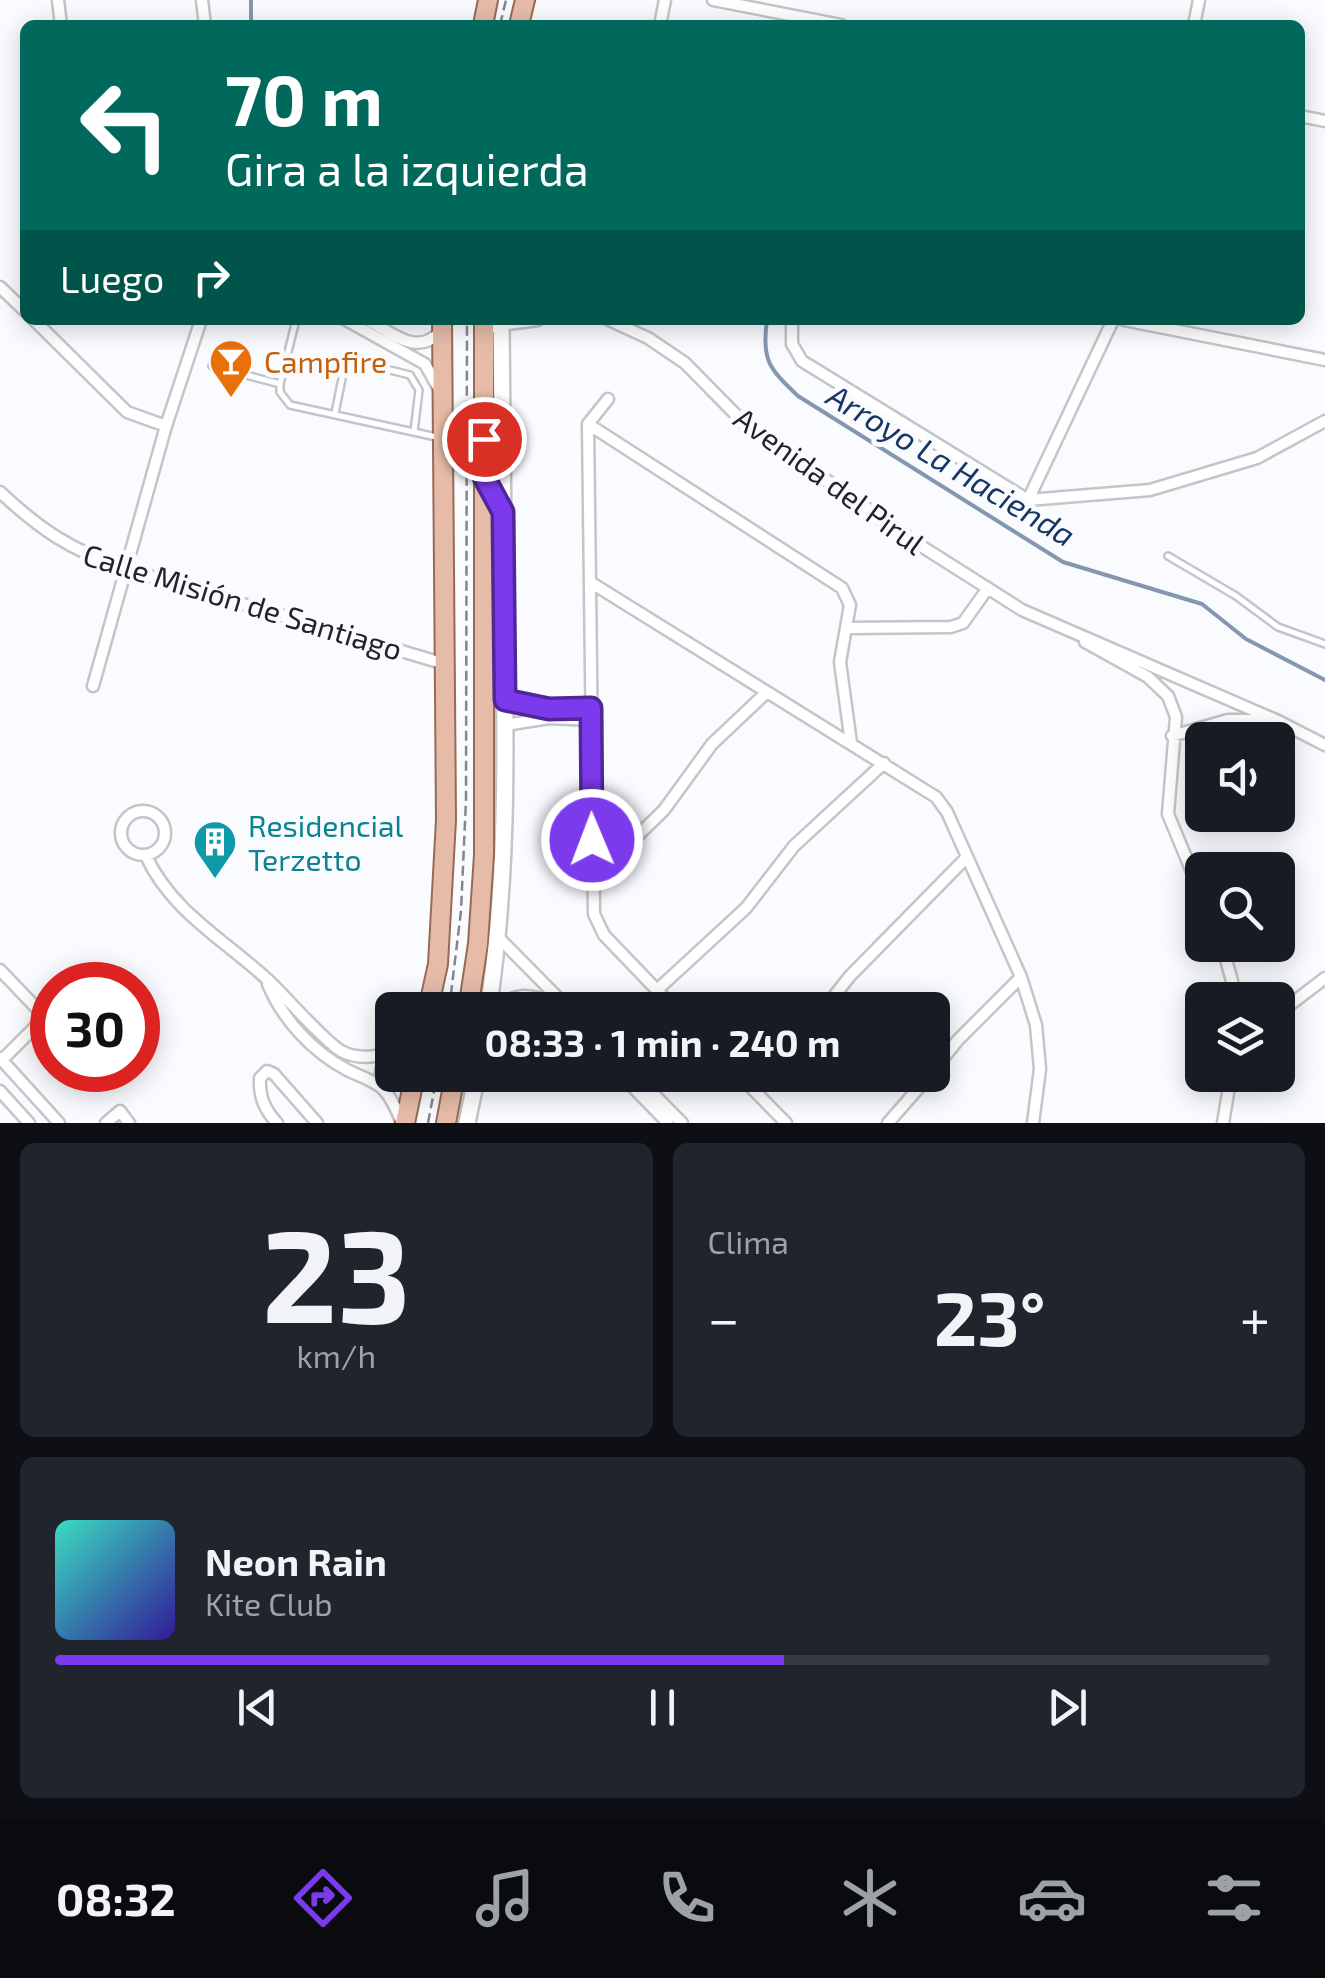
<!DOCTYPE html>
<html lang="es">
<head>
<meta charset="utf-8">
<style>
  :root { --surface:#171b24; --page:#20242c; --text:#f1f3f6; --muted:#9ea1a6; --line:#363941; --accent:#7c3aed }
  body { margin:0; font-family:"Exo 2",sans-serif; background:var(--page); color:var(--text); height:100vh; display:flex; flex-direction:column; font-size:38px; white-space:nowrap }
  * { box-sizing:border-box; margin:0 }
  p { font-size:32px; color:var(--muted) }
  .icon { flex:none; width:55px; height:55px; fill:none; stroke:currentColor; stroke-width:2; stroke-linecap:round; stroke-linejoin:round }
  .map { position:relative; height:1123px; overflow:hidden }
  .sheet { display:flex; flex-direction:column; gap:20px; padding:20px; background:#0d0f14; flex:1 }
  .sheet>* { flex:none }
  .guide { position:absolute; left:20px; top:20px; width:1285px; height:305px; border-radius:15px; box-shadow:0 5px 25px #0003; background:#00695c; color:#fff; overflow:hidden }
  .controls { position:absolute; left:1185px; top:722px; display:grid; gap:20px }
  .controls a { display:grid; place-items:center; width:110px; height:110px; border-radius:15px; background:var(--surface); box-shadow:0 5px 25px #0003; font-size:50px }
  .speed { position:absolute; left:30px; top:962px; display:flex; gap:20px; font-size:50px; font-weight:700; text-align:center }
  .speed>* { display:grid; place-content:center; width:130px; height:130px; border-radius:50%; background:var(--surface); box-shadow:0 5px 25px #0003; line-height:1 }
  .speed .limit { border:15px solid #d22; background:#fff; color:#111 }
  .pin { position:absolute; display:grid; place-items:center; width:85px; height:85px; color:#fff; margin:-42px; border:5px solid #fff; border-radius:50%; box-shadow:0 2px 10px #0007 }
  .me { position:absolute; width:110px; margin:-55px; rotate:359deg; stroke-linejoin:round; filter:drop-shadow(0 0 8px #0008) }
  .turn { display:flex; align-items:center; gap:35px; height:210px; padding:0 40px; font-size:45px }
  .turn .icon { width:130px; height:130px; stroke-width:2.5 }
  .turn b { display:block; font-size:70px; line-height:85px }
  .then { display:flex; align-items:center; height:95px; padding:0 40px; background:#0003; gap:20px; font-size:38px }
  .big { font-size:75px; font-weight:700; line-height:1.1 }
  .sheet .card { flex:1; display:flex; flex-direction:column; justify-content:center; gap:15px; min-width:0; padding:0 35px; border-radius:15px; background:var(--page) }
  .sheet .dial { align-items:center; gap:0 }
  .dial b { font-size:130px; line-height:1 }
  .song { display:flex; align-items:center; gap:30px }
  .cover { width:120px; height:120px; border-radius:15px; background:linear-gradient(135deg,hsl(170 70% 55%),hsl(250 70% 35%)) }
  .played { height:10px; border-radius:5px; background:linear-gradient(90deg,var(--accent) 60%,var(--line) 60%) }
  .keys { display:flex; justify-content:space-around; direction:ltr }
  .heat { display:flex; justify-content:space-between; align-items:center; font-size:55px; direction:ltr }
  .sheet .tiles { flex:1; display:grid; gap:20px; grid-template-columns:1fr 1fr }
  .card:last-child { grid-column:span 2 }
  .trip { position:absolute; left:375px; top:992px; width:575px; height:100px; border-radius:15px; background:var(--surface); box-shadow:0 5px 25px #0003; font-weight:700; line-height:100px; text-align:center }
  .menu { display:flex; height:160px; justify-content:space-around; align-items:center; background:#090b0e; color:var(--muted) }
  .menu .icon { width:70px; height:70px }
  .menu .selected { color:var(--accent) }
  .menu b { font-size:45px; color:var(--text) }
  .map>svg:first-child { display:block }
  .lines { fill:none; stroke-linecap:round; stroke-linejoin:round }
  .stream { stroke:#8597b0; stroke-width:4 }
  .lane-casing { stroke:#c3c5c8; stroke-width:10 }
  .street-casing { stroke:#c3c5c8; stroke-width:15 }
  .secondary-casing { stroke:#c3c5c8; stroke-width:20 }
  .primary-casing { stroke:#986a55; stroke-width:22 }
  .path { stroke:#858689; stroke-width:2.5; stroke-dasharray:10 5; stroke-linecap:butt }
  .lane { stroke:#fff; stroke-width:5 }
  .street { stroke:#fff; stroke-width:10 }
  .secondary { stroke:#fff; stroke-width:15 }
  .primary { stroke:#e6bca9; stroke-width:18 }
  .route-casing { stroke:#51269a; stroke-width:25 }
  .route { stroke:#7c3aed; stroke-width:18 }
  .labels { text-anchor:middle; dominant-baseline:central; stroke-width:10; stroke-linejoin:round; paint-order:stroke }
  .food-label { font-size:30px; fill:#c56008; stroke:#f9fbff; text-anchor:start }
  .street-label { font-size:30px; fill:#242426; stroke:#f9fbff }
  .culture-label { font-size:30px; fill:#0d838f; stroke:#f9fbff; text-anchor:start }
  .water-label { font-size:32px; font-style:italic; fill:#173663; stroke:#f9fbff }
</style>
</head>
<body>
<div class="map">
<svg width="1325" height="1123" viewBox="0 0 1325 1123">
  <rect width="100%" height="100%" fill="#f9fbff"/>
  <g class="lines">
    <path class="stream" d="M 251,0 L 251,25
      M 767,320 C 761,361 770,369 798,396 L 1063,562 L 1202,604 L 1246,639 L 1325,680"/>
    <g class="lane-casing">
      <path id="lane" d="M 296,320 L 280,384 L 280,392 L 290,405 L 441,438
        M 212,366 L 280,384
        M 335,413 L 346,359 L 410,375 L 419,390 L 414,432
        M 1168,556 L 1236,596 L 1278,627 L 1325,644"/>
    </g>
    <g class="street-casing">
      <path id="street" d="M 58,0 L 61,25
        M 202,0 L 205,25
        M 713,0 L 841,25
        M 660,25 L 665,0
        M 1194,25 L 1199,0
        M 1300,116 L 1325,121
        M 0,287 L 25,311
        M 34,320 L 127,412 L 166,426
        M 346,320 L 425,364 L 439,389
        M 368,320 C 394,334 417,357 441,331
        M 609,320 L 648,338 L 685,363 L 743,422 L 918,544 L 1022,610 L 1278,721 L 1325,745
        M 792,320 L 792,344 L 802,361 L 1028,500 L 1150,490 L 1257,458 L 1325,421
        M 1124,320 L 1325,360
        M 501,325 L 538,320
        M 608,399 L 588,424 L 594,914 L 604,935 L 676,1010
        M 588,424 L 842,588 L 850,605 L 840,662 L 851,743
        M 0,492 C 43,532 70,549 125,569 L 445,664
        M 1028,500 L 1113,320
        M 590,582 L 936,797 L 947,812 L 1021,977 L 1036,1025 L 1040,1069 L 1033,1123
        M 849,628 L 951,627 L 963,623 L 988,588
        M 1085,642 L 1148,677 L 1168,696 L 1176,717 L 1168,814 L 1202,896
        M 93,686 L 166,426 L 201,320
        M 505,700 L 549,709 L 591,708
        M 506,725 L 549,718 L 591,720
        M 1172,736 L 1228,720 L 1268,720
        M121 833a22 22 0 1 1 44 0a22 22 0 1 1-44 0Z
        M 146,856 C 172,912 225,940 269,981 C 286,997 324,1041 341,1051 C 356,1059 379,1059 392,1049
        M 592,880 L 664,810 L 712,744 L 767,692
        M 499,938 L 570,1010
        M 1222,945 L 1232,981 L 1233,1000
        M 0,970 L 45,1017 L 2,1060
        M 268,984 C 283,1020 312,1051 347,1070 C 359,1076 374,1080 383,1089 C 392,1098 397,1111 402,1123
        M 657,990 L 746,908 L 794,846 L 884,763
        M 496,1010 C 514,991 538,992 556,1010
        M 823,1010 L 850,976 L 967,857
        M 1278,1014 L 1325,978
        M 0,1058 L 59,1123
        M 932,1072 L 958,1040 L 1021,977
        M 621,1075 L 668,1123
        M 635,1075 L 682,1123
        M 739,1075 L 786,1123
        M 379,1085 L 384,1055
        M 750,1086 L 761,1075
        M 0,1091 L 29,1123
        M 106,1123 L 120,1111 L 129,1123
        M 277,1123 C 264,1109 259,1096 260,1078 L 267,1071 L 274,1074 L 317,1123
        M 888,1123 L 930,1075
        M 1223,1123 L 1231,1075"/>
    </g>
    <g class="secondary-casing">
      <path id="secondary" d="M 484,324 L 501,325 C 502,430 503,534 504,638 C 506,763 507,886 488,1010
        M 467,1123 L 477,1075"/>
    </g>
    <g class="primary-casing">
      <path id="primary" d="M 483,25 L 488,0
        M 519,25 L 525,0
        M 484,478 L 503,512
        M 428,1010 L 438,964 L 446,820 L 442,320
        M 468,1010 L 478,944 L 484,855 L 484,320
        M 405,1123 L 415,1075
        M 446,1123 L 455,1075"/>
    </g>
    <path class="path" d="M 500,25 L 506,0
      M 449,1010 L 461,911 L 466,800 L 467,320
      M 428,1123 L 437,1075"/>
    <use href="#lane" class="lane"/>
    <use href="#street" class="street"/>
    <use href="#secondary" class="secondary"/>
    <use href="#primary" class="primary"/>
  </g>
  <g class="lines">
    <g class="route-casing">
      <path id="route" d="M 484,439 L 484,477 L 503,512 L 505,700 L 549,709 L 591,708 L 592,840"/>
    </g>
    <use href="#route" class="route"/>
  </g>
  <defs>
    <g id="bar-pin" transform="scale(2.25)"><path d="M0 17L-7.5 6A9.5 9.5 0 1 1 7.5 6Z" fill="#e8710a" stroke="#f9fbff"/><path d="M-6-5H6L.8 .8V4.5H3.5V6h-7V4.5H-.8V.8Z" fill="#fff"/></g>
    <g id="building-pin" transform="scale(2.25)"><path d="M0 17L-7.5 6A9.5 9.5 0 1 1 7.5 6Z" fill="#0f9aa8" stroke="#f9fbff"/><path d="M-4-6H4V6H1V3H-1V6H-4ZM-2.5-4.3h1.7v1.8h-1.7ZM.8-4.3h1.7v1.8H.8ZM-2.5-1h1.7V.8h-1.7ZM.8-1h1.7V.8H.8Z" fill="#fff"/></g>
  </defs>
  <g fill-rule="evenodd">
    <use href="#bar-pin" x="231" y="361"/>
    <use href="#building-pin" x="215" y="842"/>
  </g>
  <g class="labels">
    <g class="food-label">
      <text x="264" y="361">Campfire</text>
    </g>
    <g class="street-label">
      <text transform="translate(830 480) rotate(36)">Avenida del Pirul</text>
      <text transform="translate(243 601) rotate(17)">Calle Misión de Santiago</text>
    </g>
    <g class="culture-label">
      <text x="248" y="825">Residencial<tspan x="248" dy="34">Terzetto</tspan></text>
    </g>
    <g class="water-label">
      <text transform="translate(952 464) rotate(31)">Arroyo La Hacienda</text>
    </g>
  </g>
</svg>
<div class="controls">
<a><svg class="icon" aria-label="sound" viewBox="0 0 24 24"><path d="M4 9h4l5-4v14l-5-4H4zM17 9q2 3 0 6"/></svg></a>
<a><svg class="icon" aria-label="search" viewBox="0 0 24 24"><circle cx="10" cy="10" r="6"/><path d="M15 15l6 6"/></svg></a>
<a><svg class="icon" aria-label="layers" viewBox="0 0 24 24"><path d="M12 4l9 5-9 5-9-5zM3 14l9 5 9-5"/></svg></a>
</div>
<div class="speed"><div class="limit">30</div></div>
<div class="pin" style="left:484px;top:439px;background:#d93025"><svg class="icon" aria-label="arrive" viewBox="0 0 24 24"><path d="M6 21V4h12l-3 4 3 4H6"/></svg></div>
<svg class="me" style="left:592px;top:840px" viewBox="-20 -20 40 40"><circle r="17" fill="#7c3aed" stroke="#fff" stroke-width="3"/><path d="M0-11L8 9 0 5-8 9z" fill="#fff"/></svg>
<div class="trip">08:33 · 1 min · 240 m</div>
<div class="guide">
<div class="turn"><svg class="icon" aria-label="left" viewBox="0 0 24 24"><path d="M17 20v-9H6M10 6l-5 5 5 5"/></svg><div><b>70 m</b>Gira a la izquierda</div></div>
<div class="then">Luego<svg class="icon" aria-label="right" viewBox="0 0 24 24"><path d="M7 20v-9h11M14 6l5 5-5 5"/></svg></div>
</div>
</div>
<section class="sheet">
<div class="tiles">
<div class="card dial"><b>23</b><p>km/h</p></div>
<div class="card"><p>Clima</p>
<div class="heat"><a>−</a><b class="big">23°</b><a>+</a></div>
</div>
<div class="card">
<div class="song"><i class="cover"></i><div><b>Neon Rain</b><p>Kite Club</p></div></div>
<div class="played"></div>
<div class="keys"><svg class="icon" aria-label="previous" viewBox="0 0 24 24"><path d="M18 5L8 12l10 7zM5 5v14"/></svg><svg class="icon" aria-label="pause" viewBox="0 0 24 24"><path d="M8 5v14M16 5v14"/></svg><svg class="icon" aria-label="next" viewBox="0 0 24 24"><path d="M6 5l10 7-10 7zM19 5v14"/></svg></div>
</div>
</div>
</section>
<nav class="menu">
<b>08:32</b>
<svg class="icon selected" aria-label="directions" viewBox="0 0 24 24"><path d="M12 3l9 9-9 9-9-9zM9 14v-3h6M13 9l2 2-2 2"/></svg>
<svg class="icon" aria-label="music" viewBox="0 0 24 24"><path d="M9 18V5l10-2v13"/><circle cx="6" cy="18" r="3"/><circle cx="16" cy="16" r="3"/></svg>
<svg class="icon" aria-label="phone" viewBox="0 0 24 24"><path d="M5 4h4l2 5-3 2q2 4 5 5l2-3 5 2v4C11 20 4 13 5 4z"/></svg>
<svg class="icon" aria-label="climate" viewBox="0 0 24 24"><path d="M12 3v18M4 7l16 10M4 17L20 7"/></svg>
<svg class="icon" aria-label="car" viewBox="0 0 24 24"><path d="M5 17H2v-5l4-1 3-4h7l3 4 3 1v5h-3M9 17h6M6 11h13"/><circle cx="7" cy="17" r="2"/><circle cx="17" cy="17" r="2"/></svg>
<svg class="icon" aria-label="filters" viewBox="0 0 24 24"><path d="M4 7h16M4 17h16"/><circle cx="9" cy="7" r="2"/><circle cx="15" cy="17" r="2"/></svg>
</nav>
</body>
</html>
